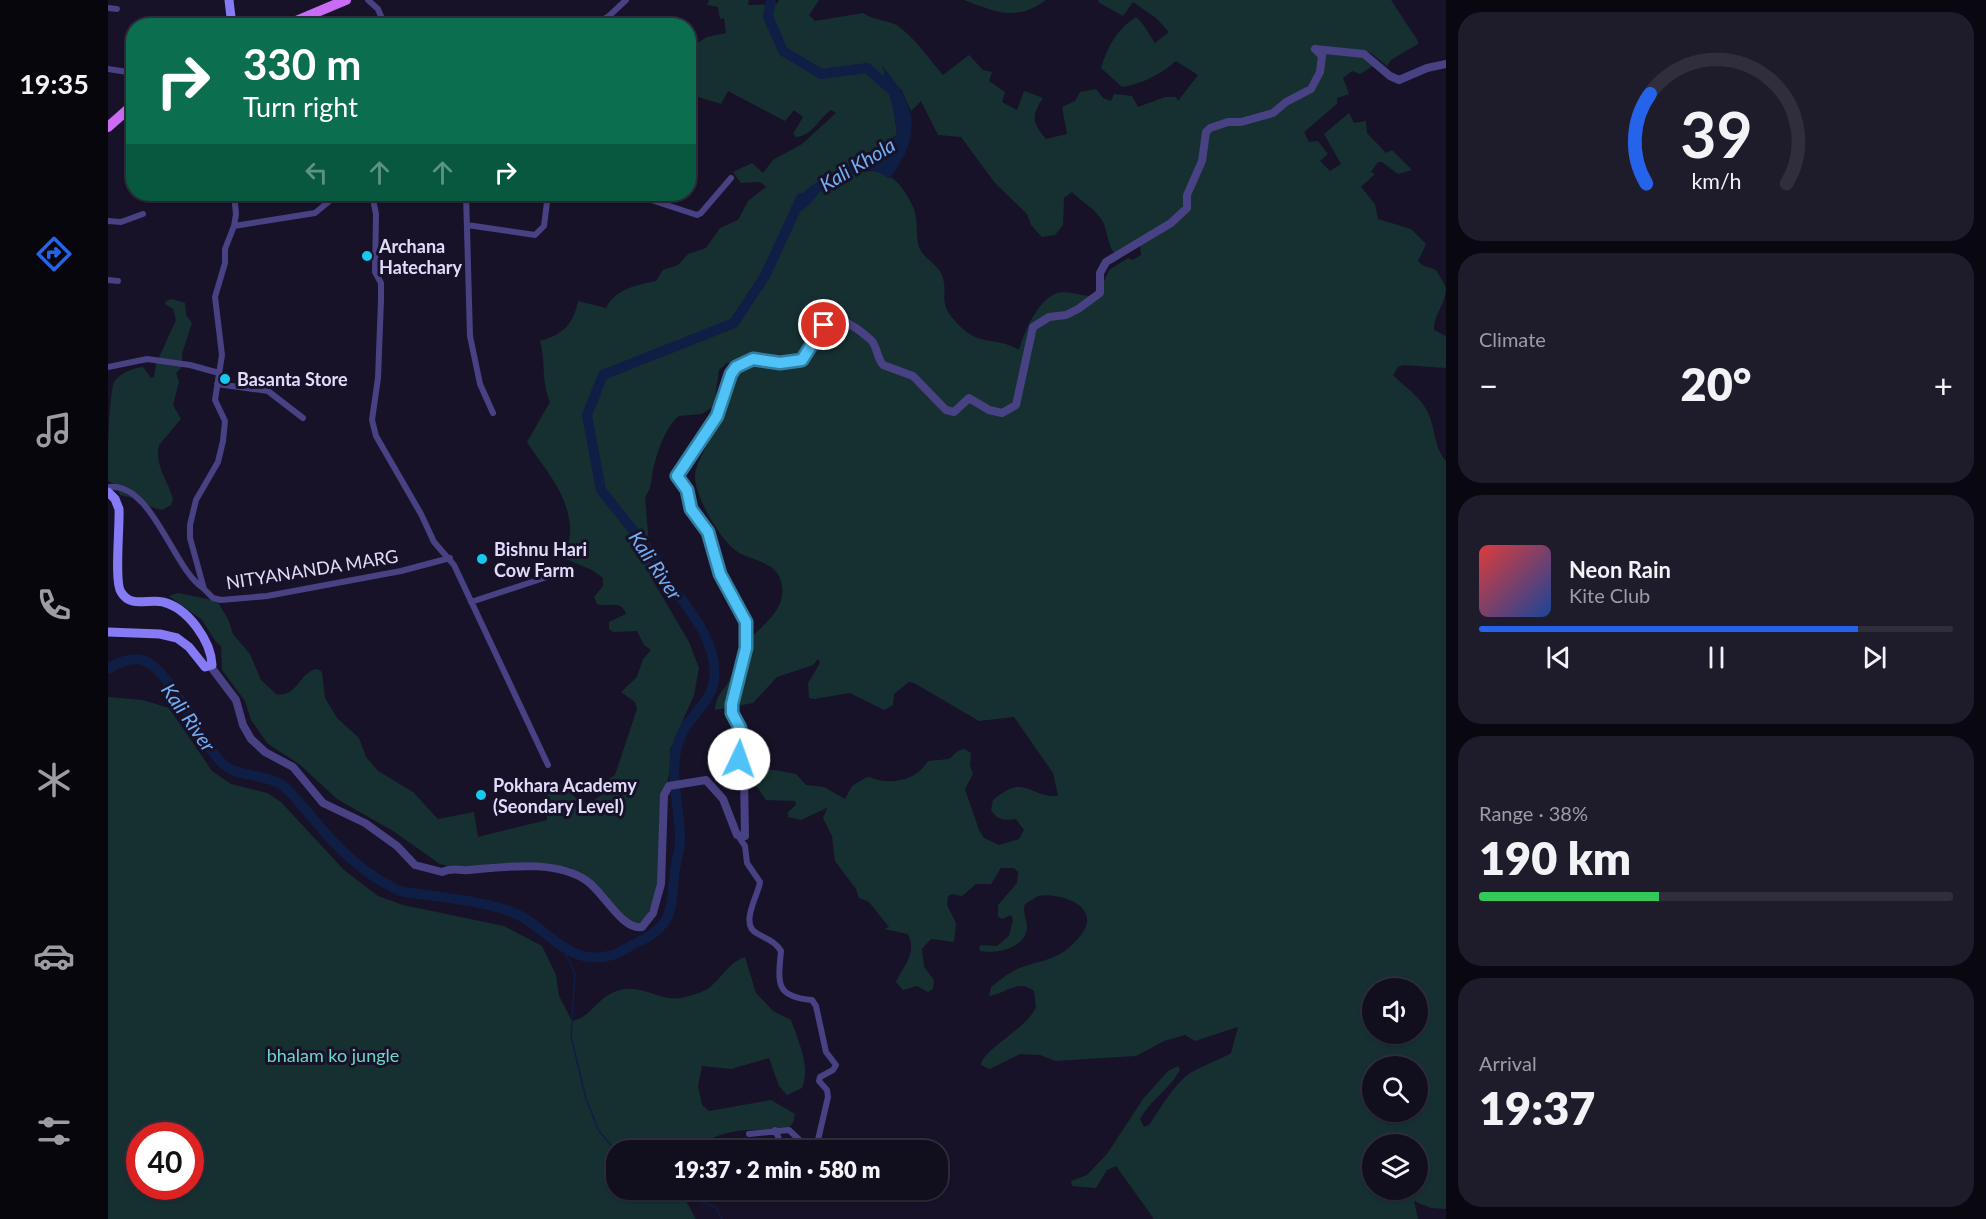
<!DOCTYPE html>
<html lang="en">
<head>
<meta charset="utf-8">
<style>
  :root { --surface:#110e1e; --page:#1e1c2b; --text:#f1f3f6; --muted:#9c9ca4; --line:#302e3c; --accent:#2563eb }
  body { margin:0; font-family:Lato,sans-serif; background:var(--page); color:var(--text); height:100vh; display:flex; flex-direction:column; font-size:22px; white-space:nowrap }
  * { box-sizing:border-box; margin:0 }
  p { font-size:20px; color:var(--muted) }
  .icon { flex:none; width:33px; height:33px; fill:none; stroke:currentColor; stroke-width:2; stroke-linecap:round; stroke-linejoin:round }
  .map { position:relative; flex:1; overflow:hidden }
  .panel { display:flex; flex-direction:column; gap:12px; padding:12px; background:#090810; width:540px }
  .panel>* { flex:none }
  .banner { position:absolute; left:18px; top:18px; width:570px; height:183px; border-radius:24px; box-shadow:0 2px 4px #0004,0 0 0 2px var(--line); background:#0b6e4f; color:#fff; overflow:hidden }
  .tools { position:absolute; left:1254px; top:978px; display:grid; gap:12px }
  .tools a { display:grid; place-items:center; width:66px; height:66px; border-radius:50%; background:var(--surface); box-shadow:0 2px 4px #0004,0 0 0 2px var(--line); font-size:30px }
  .speed { position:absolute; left:18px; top:1122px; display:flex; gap:12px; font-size:30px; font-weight:700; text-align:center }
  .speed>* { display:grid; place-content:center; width:78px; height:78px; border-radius:50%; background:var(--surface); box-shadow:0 2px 4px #0004,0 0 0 2px var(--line); line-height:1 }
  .speed .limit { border:9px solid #d22; background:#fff; color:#111 }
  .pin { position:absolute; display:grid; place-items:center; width:51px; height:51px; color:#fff; margin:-26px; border:3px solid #fff; border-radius:50%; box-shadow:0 2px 6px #0007 }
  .me { position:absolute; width:66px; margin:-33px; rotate:3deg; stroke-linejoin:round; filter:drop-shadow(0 0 4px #0008) }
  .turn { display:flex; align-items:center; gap:21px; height:126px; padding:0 18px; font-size:27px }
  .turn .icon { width:78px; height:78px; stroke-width:2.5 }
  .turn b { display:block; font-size:42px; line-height:51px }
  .lanes { display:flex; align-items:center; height:57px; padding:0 18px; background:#0003; justify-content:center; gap:30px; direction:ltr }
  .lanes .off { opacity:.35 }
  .big { font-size:45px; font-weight:800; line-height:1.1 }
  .panel .widget { flex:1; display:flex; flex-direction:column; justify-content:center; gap:9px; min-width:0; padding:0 21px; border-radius:24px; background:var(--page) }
  .panel .dial { align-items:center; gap:0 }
  .dial svg { height:156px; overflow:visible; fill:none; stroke:var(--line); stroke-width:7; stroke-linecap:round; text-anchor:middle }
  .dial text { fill:var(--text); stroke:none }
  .song { display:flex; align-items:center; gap:18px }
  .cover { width:72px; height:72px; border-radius:9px; background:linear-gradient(135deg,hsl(0 70% 55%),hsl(220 70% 35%)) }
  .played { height:6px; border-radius:3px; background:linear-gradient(90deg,var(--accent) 80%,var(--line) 80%) }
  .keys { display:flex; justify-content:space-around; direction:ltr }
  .heat { display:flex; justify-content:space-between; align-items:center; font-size:33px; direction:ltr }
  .charge { height:9px; border-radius:4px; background:linear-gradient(90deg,#34c759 38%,var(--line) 0) }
  .trip { position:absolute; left:498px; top:1140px; width:342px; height:60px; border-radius:24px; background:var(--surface); box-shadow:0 2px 4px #0004,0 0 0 2px var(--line); font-weight:800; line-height:60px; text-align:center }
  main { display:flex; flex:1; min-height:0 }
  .tabs { display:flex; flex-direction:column; width:108px; justify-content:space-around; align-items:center; background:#07060c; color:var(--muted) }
  .tabs .icon { width:42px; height:42px }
  .tabs .current { color:var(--accent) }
  .tabs b { font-size:27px; color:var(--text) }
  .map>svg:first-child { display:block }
  .green { fill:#163031; fill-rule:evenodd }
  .water { fill:#0f1e44 }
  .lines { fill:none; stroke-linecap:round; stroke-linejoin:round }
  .stream { stroke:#0f1e44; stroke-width:1.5 }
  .river { stroke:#0f1e44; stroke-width:10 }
  .minor { stroke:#484183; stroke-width:6 }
  .tertiary { stroke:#484183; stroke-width:8 }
  .secondary { stroke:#867af5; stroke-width:9 }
  .primary { stroke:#ca6bf4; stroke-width:10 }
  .route-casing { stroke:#337fa1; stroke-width:15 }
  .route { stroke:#4fc3f7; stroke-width:10 }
  .poi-dot { fill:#16c9ed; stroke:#171228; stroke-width:2 }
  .labels { text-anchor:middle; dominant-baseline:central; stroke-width:6; stroke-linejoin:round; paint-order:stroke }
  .poi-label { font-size:18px; font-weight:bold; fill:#e2dcfc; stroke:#171228; text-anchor:start }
  .street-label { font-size:18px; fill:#e2dcfc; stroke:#171228 }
  .park-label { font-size:18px; fill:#6cd8c5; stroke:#171228 }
  .water-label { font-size:20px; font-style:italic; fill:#72aef4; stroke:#171228 }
</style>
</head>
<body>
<main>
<nav class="tabs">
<b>19:35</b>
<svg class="icon current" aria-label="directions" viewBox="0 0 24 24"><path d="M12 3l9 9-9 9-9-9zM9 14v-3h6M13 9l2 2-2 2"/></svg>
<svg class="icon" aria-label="music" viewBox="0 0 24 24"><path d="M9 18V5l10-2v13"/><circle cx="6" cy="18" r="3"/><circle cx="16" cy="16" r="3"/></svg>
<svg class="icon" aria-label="phone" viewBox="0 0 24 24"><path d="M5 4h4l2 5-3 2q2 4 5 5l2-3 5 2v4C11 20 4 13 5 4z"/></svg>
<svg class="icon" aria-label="climate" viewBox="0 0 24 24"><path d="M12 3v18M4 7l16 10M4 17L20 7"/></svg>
<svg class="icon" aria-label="car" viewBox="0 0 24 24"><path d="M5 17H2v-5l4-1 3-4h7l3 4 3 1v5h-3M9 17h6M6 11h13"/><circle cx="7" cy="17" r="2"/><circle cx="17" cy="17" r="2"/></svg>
<svg class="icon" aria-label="filters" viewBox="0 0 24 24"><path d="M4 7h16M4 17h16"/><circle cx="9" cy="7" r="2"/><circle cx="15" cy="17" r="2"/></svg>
</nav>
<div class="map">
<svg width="1338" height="1219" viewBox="0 0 1338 1219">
  <rect width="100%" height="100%" fill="#171228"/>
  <path class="green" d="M 601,0 L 641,0 L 640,5 L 669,4 L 671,0 L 711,0 L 701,15 L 707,21 L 755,13 C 766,21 779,19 790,26 C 808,39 821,59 835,75 L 861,55 L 875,70 L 884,72 L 881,81 L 897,92 L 894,102 L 909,110 L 916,91 L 935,98 C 923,116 924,123 938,139 L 959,134 L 954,107 L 967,101 L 972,92 L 988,89 L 995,98 L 1003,101 L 1006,94 L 1024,96 L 1030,107 L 1057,97 L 1068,97 L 1070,101 L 1090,75 L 1068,61 C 1053,74 1034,84 1014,87 L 993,68 C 999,47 1010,28 1028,17 C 1037,25 1040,33 1047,43 L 1061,32 L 1048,18 L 1025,2 L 1015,16 L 990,2 L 991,0 L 1283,0 L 1310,41 L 1310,44 L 1283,60 L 1279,66 L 1263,53 L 1253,50 L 1255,57 L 1265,66 L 1252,74 L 1244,71 L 1235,78 L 1241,94 L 1229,98 L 1229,104 L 1196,132 L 1201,142 L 1210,141 L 1220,154 L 1212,161 L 1222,171 L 1233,164 L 1216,134 L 1241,113 L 1246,123 L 1258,121 L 1259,133 L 1278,153 L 1284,150 L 1304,170 L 1290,174 L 1274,162 L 1270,162 L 1263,172 L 1267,174 L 1253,187 L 1267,204 L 1270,219 L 1303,229 L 1318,244 L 1310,261 L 1314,265 L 1328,270 C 1331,276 1336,282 1338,288 C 1338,304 1325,315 1326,330 L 1338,336 L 1338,368 L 1295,365 L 1290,367 L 1285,375 C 1296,386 1311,396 1318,409 C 1328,426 1325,446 1338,461 L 1338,1209 L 1323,1208 L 1306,1201 L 1310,1219 L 1046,1219 L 1008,1166 L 999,1170 L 988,1188 L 964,1186 L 963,1181 L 979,1175 L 999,1154 L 1035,1099 L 1060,1071 L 1070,1066 L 1072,1070 C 1061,1090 1042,1100 1032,1119 L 1036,1127 L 1041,1125 C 1052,1109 1060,1094 1074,1080 C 1085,1068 1109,1062 1123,1053 L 1130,1027 L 1087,1041 L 1077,1035 L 1056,1041 L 1028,1056 L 948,1061 L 932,1055 L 912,1054 L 882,1069 L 873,1065 C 875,1049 920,1028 928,1007 L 926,991 C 910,978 897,994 881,996 L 883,987 C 891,981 900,973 909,969 C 938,958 951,962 973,935 C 995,907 953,892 930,896 L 917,904 C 914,912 919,919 919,928 C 917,949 887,954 872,951 L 871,947 L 873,945 L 889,946 L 901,936 L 905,920 L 903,915 L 894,919 L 890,916 L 890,905 L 909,883 L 910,872 L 906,868 L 893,868 L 883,884 L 868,884 L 854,896 L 844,894 L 840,896 L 839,905 L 848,923 L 846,942 L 823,939 L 814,949 L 816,967 L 826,980 L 825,989 L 820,992 L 809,986 L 795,990 L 788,982 C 796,965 809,954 800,934 L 776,929 L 781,927 L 761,902 L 751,898 L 748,889 L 727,861 L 724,836 L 715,818 L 719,808 L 693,820 L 680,817 L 680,812 L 688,805 L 687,801 L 658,800 L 643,778 L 641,768 L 654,760 L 660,762 L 660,769 L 688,774 L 698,785 L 716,787 L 737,799 L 744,786 L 757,778 C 763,776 764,779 770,780 C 790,784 810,778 820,761 L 841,759 L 850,751 L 856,749 L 863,753 L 862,765 L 865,774 L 857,789 L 871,830 L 876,838 L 891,845 L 911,839 L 916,830 L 908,819 C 896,820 890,821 883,810 L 885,800 C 918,772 921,798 950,796 L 945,773 L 906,717 L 871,721 L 806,683 L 801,682 L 786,694 L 785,705 L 776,710 L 742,693 L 706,699 L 701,698 L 700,683 L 712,663 L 710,659 L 705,665 L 669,677 L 645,703 L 607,710 C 609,692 615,693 622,679 C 627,669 628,658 634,649 C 647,628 678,615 674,586 C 671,560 643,562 627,550 C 611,538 586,495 587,475 C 588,462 600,445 605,433 C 613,409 616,385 632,366 L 630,361 L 619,363 L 611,370 L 606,406 L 594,414 L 571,416 C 558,426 550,450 546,466 C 542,480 546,484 537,497 L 544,579 L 581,642 L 591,668 L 586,695 L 562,750 L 562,769 L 551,825 L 551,886 L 536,923 L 526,925 L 463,868 L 453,866 L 344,867 L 332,864 L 285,831 L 229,799 L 191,764 L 160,744 L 143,720 L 137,701 L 114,670 L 113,646 L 108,642 L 94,620 L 61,596 L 70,593 L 109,601 L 120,619 L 125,634 L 142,654 L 153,680 L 168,694 C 189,699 192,670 210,669 L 214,672 L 217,698 L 229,718 L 251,738 L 258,757 L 270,771 L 305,792 L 330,819 L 366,812 L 370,837 L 439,820 L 439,797 L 444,779 C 459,786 463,799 481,804 L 500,790 L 501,779 L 507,775 L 529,709 L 527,702 L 513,692 L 529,677 L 535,659 L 543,650 L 536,645 L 529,631 L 505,632 L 501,629 L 501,622 L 518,614 C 513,599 501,608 489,604 L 486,597 L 495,586 L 495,578 L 484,570 L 458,559 C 459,549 463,536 462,526 C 459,491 436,469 419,442 L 442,402 C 433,381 438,362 432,341 C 454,335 466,324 470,301 L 498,308 C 507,289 529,285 548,281 L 555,270 L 570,265 L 580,254 L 598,248 L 612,228 L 630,220 L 640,201 L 658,187 L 652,182 L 633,183 L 625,172 L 644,163 L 655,173 L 665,160 L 694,144 L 728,113 L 723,110 C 710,119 706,135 688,137 L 685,134 L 695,117 L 686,110 L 677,121 L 620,91 L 613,104 L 581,94 L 581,48 L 599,37 L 618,33 L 616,18 L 612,19 L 610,7 L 599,5 ZM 778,87 L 793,89 L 803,111 L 813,101 L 830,135 L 853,137 L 887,183 L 919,214 L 923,225 L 934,237 L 947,235 L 955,225 L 956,198 L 964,192 C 973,201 988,210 994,220 C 1000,231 999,243 1006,253 L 1032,244 L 1033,255 L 1025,260 L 1020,258 L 1001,270 L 997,279 L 983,296 C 974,296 965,292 955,292 C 932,293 916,332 911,350 C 887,335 871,349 847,321 C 829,301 841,295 834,275 C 829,263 815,259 811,247 C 807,234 811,220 805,207 C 775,141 732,183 687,200 L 706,185 L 768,151 L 789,134 L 784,97 ZM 1264,988 L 1310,988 L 1310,1034 L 1264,1034 ZM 1264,1066 L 1310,1066 L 1310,1112 L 1264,1112 ZM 1264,1144 L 1310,1144 L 1310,1190 L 1264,1190 Z
    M 856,0 L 938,0 C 908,22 888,12 856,0 Z
    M 64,299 L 77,303 L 78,315 L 84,323 L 74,354 L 74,367 L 68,373 L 71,382 L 65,405 L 73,419 L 51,445 C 46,465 60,481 65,499 L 63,505 L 54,510 L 43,507 L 33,500 L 12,495 L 7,484 L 0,481 C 0,458 0,401 6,382 C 12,373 25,368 35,367 L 43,378 L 46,377 L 48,364 L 68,320 L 65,309 L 57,304 L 58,301 Z
    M 0,697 L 35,700 L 61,708 L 104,771 L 123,784 L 159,793 L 173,802 L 236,870 L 270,896 L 295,905 L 396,926 L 434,946 L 448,975 L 451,996 L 464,1021 C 482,1018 488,1000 504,993 C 532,980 548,1002 572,998 C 579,997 597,992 602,987 C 615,977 620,963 637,957 L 648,993 L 665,1011 L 683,1020 C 690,1041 703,1066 694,1088 L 679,1095 L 671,1086 L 661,1058 L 623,1069 L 594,1066 L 590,1086 L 594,1105 L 601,1111 L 663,1100 L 687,1114 L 685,1123 L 678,1130 C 645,1130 613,1126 587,1150 L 508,1150 L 508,1190 L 572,1190 L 588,1219 L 0,1219 ZM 32,1136 L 82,1136 L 82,1186 L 32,1186 Z"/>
  <path class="water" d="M 774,65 C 809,108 815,132 782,179 C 775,175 769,170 761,170 C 750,169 722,182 714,190 C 705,198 703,207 690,212 L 683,207 C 704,171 765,164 789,134 C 788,110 778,89 774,65 Z"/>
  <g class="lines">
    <path class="stream" d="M 456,950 L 467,974 L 463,1036 L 478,1099 L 491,1131 L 508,1151
      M 560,1190 L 608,1207 L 614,1219"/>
    <path class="river" d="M 663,0 L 660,16 L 675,51 L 713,74 L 759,68 L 787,93
      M 0,669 C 9,663 23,657 34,660 C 63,668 90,741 115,764 C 131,778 156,773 174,785 C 187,795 197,810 208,822 C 232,851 257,875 292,891 C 326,897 372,900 404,912 C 442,927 459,970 508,954 C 515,951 521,946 528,943 C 563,927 563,913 566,878 C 567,866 571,854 572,842 C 573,811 561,777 569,747 C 579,707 617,704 604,654 C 596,625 572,595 551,575 L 549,560 L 493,490 L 479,415 L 495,375 L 626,323 L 657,276 L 693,198"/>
    <path class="minor" d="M 260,0 L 270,9 L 277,26
      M 0,8 L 9,9
      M 484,26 L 501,16 L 518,0
      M 0,69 L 26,73
      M 126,194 L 128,214 L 126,226 L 117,249 L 117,263 L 107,297 L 114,355 L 107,400 L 117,421 L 115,441 L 110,462 L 88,500 L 82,525 L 82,538 L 96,589 L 105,598 L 113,600 L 159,596 L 293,571 L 342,558
      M 264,194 L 268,214 L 267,272 L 273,283 L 273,300 L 270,378 L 264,420 L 268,436 L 313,514 L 326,542 L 346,565 L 440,765
      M 358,194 L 362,336 L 372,384 L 385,413
      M 525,194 L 589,215 L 593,213 L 623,178
      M 0,221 L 13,222 L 35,214
      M 359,225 L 427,235 L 436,226 L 440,194
      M 126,226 L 207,213 L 230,194
      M 0,280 L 10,281
      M 0,367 L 39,359 L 82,365 L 111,373
      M 109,384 L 160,391 L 195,418
      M 0,487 C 44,481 65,569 95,588
      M 363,602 L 445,575
      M 631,837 L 637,846 L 639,863 L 652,882 C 651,894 630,925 650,934 C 659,939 668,942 673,951 C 670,983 667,997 704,1000 L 708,1006 L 718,1052 L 728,1065 L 725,1070 L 712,1077 L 711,1081 L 719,1090 L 720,1097 L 709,1144 L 699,1147 L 681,1130 L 641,1134
      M 667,1130 L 676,1150"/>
    <path class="tertiary" d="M 1207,49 L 1256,54 L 1282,76 L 1291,80 L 1319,68 L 1338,64
      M 103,667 L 128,700 L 135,725 L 143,739 L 157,752 L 185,767 L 215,803 L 257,823 L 289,846 L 307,865 L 334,872 C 345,867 350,871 361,870 C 397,867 448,859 479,881 C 495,892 515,931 534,927 L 545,913 L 553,884 L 556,795 L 561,786 L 598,780 L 615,799 L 629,835 L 637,836 L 636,776 L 629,752 L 632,728 L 624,713 L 638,648 L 638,622 L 612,575 L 600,532 L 583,509 L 579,490 L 569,476 L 610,416 L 623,374 L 628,367 L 645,359 L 672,363 L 694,360 C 718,326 722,303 763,340 C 769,346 769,358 775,365 L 805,376 L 838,410 L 846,412 L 861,398 L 881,410 L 894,413 L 908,405 L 925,327 L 941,317 L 958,315 L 970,309 L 992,293 L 992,273 L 998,262 L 1063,223 L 1079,208 L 1079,195 L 1094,161 L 1098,132 L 1102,128 L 1120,122 L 1133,122 L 1165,113 L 1178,102 L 1203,89 L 1212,72 L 1214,56 L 1207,49"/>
    <path class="secondary" d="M 121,0 L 124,26
      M 0,492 L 7,499 L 11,509 C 12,526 6,582 13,592 C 23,609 41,598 55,602 C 80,608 103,641 104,665 L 97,667 L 81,647 L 69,638 L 52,634 L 0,632"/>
    <path class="primary" d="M 176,26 L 238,0
      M 0,127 L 26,104"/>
  </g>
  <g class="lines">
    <g class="route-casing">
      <path id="route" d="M 631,759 L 632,728 L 624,713 L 624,704 L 638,648 L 638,622 L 612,574 L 600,532 L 583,509 L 579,490 L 569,476 L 609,416 L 623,374 L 628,367 L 645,359 L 672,363 L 694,360 L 716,325"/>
    </g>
    <use href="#route" class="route"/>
  </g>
  <g class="poi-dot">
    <circle cx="259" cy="256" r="6"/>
    <circle cx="117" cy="379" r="6"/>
    <circle cx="374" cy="559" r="6"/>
    <circle cx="373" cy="795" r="6"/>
  </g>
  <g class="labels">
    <g class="poi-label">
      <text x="271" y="246">Archana<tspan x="271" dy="21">Hatechary</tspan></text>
      <text x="129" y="379">Basanta Store</text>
      <text x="386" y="549">Bishnu Hari<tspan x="386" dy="21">Cow Farm</tspan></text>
      <text x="385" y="785">Pokhara Academy<tspan x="385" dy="21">(Seondary Level)</tspan></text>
    </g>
    <g class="street-label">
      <text transform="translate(204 569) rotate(-9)">NITYANANDA MARG</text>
    </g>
    <g class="park-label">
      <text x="225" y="1055">bhalam ko jungle</text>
    </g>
    <g class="water-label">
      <text transform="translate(749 164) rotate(-31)">Kali Khola</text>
      <text transform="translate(548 565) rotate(56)">Kali River</text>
      <text transform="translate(81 717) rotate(55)">Kali River</text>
    </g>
  </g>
</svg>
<div class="tools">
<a><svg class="icon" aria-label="sound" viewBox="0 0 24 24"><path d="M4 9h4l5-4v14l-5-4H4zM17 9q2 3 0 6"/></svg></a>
<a><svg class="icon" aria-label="search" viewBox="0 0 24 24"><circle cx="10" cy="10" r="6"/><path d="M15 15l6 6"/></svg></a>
<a><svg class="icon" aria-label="layers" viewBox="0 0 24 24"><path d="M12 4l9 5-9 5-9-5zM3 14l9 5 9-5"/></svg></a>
</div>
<div class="speed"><div class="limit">40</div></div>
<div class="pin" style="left:716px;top:325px;background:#d93025"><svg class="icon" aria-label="arrive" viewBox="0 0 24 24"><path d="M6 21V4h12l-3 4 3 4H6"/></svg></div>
<svg class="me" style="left:631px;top:759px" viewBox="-20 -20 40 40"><circle r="19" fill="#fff"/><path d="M0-13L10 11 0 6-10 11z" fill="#4fc3f7"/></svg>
<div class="trip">19:37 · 2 min · 580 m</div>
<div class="banner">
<div class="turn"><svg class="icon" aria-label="right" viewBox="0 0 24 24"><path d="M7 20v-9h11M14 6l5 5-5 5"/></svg><div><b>330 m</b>Turn right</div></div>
<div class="lanes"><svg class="icon off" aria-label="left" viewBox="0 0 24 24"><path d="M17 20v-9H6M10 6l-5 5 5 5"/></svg><svg class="icon off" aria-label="ahead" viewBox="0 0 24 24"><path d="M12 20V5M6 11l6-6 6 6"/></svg><svg class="icon off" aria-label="ahead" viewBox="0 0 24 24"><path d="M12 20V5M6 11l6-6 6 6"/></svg><svg class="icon" aria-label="right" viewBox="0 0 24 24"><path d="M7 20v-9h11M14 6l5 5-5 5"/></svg></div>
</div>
</div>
<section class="panel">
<div class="widget dial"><svg viewBox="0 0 100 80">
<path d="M14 69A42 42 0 1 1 86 69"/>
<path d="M14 69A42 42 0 0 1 16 23" stroke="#2563eb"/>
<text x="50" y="56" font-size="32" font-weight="700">39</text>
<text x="50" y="72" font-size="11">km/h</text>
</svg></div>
<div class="widget"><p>Climate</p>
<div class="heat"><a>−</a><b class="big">20°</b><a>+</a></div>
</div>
<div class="widget">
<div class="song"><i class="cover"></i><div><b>Neon Rain</b><p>Kite Club</p></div></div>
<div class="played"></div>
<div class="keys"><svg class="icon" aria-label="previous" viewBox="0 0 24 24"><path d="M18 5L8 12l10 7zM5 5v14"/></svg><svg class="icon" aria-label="pause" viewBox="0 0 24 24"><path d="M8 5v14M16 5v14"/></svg><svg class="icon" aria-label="next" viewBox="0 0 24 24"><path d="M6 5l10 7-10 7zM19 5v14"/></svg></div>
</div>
<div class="widget"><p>Range · 38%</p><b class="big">190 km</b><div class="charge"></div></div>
<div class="widget"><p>Arrival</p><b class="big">19:37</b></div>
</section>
</main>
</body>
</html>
